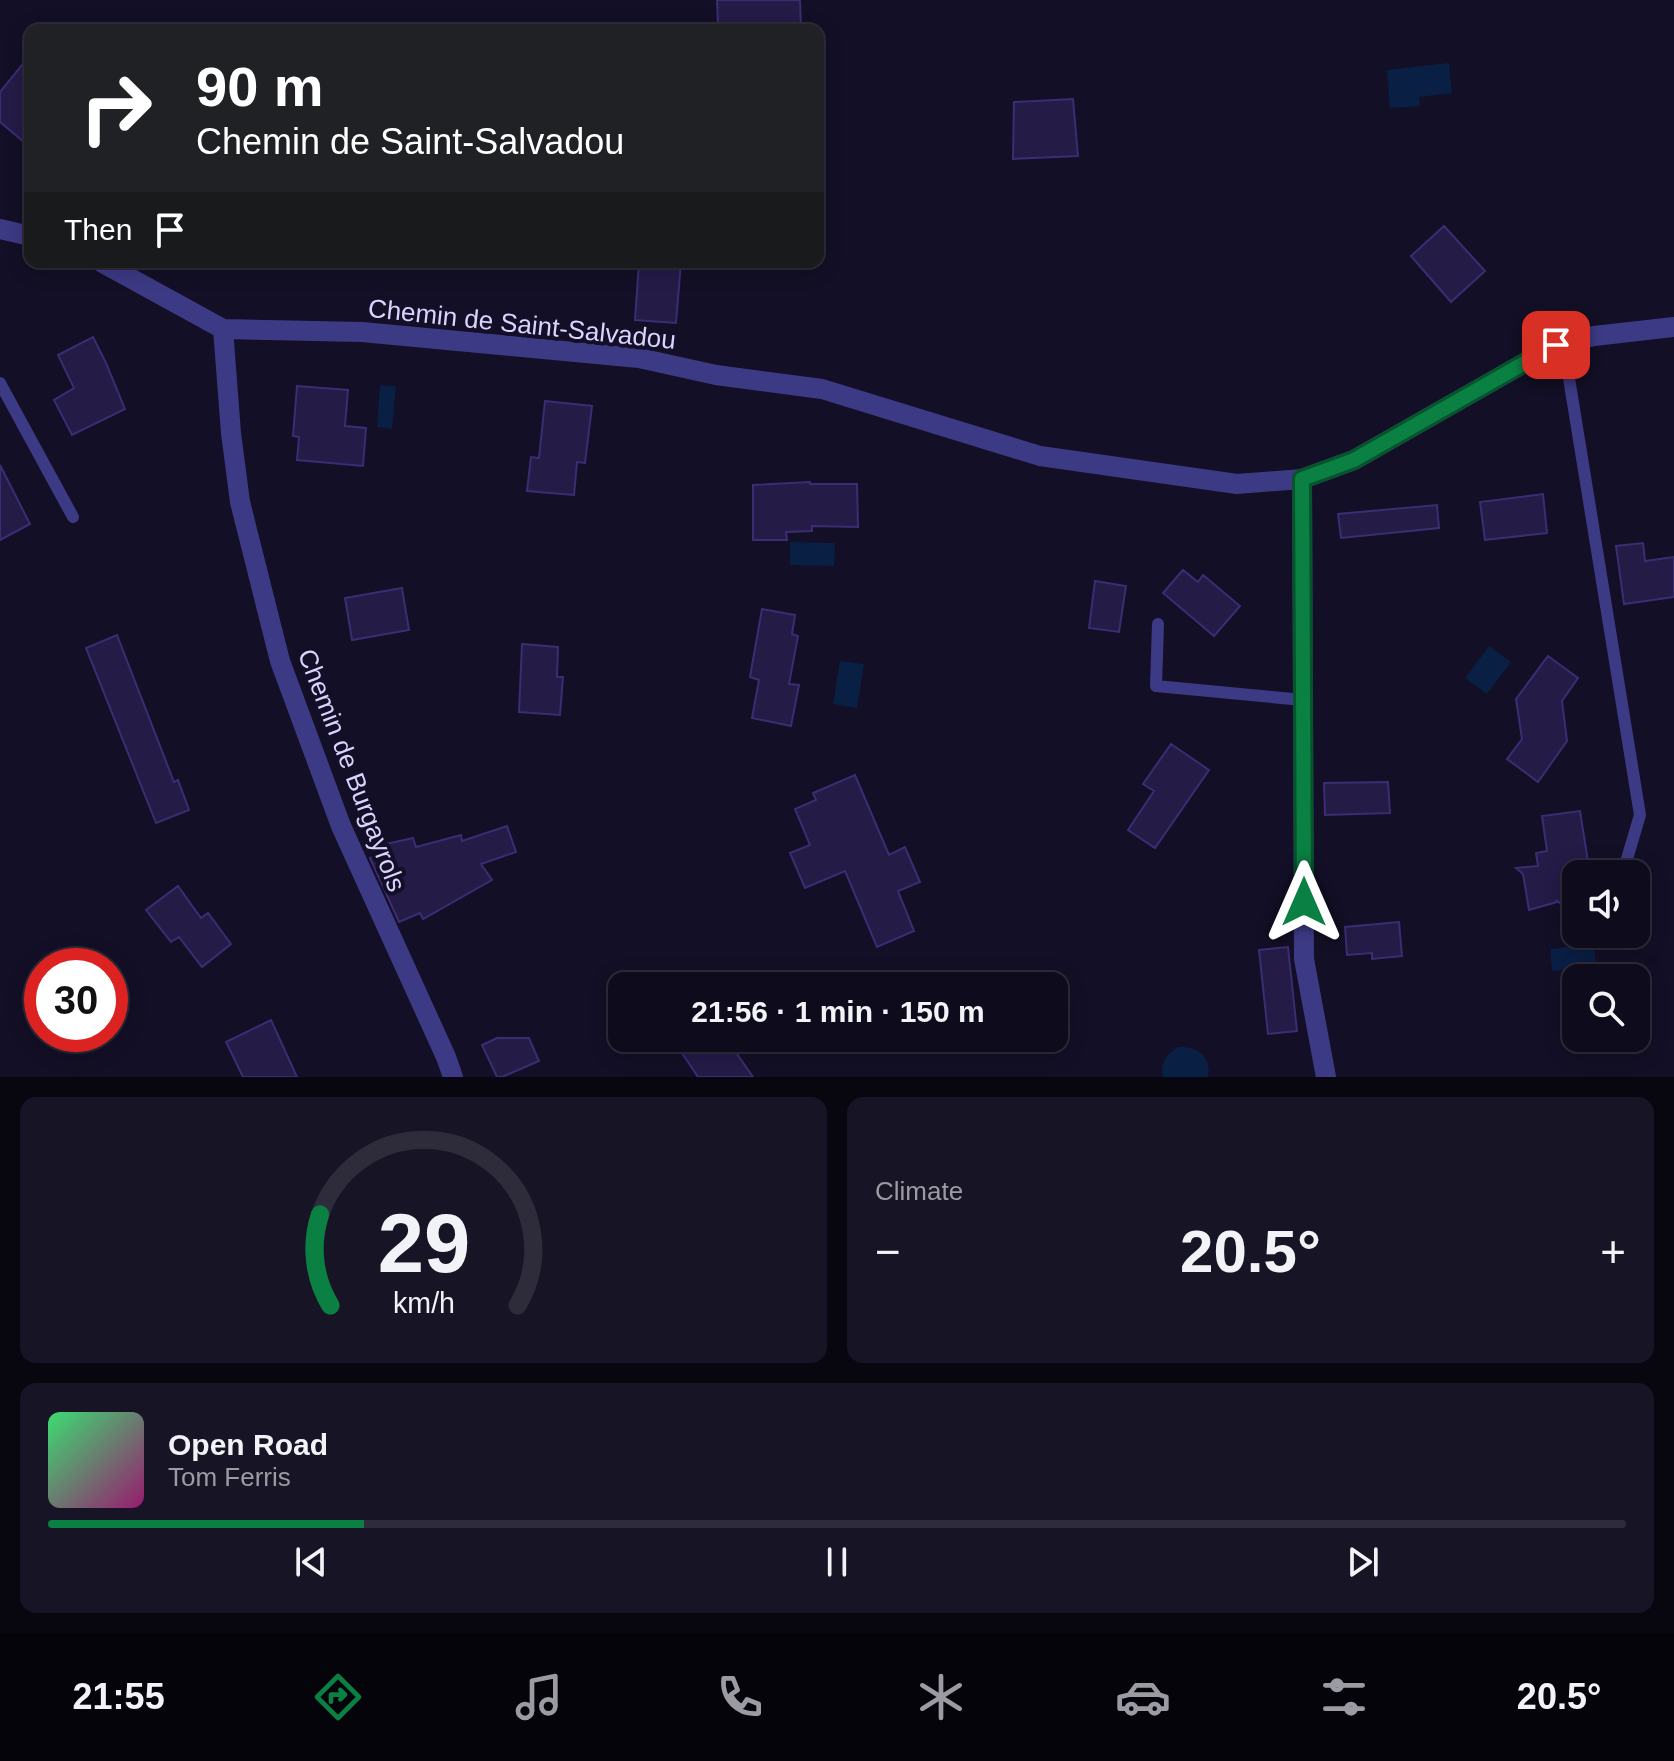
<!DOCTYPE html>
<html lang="en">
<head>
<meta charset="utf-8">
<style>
  :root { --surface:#0e0b1c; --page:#171425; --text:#f1f3f6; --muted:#9b9ba3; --line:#2e2b3b; --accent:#0b8043 }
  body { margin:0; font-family:Helvetica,sans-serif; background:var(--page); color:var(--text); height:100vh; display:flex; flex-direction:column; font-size:30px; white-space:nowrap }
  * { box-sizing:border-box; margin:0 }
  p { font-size:26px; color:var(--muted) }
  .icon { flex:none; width:44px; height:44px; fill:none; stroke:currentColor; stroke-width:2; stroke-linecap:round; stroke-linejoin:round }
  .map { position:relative; height:1077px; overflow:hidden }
  .details { display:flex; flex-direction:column; gap:20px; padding:20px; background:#08060f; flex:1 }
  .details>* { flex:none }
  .banner { position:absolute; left:24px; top:24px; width:800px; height:244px; border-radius:16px; box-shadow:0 4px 20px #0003,0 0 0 2px var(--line); background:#202124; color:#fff; overflow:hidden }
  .buttons { position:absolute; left:1562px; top:860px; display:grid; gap:16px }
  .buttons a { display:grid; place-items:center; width:88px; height:88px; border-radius:16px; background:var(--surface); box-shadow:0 4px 20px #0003,0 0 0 2px var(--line); font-size:40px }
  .speed { position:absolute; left:24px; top:948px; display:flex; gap:16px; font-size:40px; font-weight:700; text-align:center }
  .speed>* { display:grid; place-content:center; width:104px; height:104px; border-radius:50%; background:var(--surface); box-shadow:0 4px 20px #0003,0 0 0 2px var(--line); line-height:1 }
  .speed .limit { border:12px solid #d22; background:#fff; color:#111 }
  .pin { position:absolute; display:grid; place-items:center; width:68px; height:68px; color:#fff; margin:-34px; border-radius:16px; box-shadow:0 4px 12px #0006 }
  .me { position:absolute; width:88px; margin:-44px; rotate:0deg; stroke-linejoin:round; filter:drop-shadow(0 0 6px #0008) }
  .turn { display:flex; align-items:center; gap:28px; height:168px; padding:0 40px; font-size:36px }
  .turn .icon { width:104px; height:104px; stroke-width:2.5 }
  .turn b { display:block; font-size:56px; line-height:68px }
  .then { display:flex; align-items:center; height:76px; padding:0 40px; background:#0003; gap:16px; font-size:30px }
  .big { font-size:60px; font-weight:700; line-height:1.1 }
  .details .tile { flex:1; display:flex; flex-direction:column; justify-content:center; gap:12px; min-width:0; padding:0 28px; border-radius:16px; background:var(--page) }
  .details .dial { align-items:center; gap:0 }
  .dial svg { height:208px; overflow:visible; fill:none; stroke:var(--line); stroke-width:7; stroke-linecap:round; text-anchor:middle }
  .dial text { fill:var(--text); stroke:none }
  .song { display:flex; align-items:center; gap:24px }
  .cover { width:96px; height:96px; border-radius:12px; background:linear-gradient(135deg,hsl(140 70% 55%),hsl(320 70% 35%)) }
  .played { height:8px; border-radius:4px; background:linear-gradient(90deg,var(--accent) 20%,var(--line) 20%) }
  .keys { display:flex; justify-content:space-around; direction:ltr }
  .heat { display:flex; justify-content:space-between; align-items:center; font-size:44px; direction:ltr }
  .details .tiles { flex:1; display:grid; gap:20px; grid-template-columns:1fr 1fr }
  .tile:last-child { grid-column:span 2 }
  .trip { position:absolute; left:608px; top:972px; width:460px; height:80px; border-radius:16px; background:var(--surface); box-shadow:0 4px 20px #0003,0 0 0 2px var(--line); font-weight:700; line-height:80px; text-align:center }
  .tab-bar { display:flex; height:128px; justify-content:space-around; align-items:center; background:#06040b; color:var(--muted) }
  .tab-bar .icon { width:56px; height:56px }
  .tab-bar .current { color:var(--accent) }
  .tab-bar b { font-size:36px; color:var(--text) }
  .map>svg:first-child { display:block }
  .water { fill:#0a1f44 }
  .building { fill:#241b47; stroke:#3b2d73; stroke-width:2 }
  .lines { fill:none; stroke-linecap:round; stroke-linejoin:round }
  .service { stroke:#3d3a85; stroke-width:12 }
  .minor { stroke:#3d3a85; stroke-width:20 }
  .route-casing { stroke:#07532c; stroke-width:20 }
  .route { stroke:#0b8043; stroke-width:14 }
  .labels { text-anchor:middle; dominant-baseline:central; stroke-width:8; stroke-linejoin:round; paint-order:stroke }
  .street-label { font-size:26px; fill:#d9d4ff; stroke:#130f26 }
</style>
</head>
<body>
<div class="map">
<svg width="1674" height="1077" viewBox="0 0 1674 1077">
  <rect width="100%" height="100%" fill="#130f26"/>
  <path class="water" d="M 1449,63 L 1452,93 L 1419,97 L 1420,106 L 1390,108 L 1387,70 Z
    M 380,385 L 396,386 L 392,429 L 377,427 Z
    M 790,542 L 835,543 L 834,566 L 790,565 Z
    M 1489,646 L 1511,662 L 1487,694 L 1465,678 Z
    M 840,661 L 864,664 L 857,708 L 833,704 Z
    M 1594,944 L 1596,967 L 1552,971 L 1550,949 Z
    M 1178,1047 C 1197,1046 1212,1056 1208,1077 L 1163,1077 C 1159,1063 1167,1054 1178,1047 Z"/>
  <path class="building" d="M 717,0 L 800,0 L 801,30 L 756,30 L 756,27 L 718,26 Z
    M 30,55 L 30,147 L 0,122 L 0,92 Z
    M 1073,99 L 1078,156 L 1013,159 L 1014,102 Z
    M 1444,226 L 1485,271 L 1451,302 L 1411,256 Z
    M 639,262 L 681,262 L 676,323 L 635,320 Z
    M 93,337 L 106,363 L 125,409 L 72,435 L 54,400 L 74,388 L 58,355 Z
    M 297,386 L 348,390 L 345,426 L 366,428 L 363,466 L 297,460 L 299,437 L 293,436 Z
    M 545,401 L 592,406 L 585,463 L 577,462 L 574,495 L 527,491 L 531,457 L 539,458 Z
    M 0,465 L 30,524 L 0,540 Z
    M 810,482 L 810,484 L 857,484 L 858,527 L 812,526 L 812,531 L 786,532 L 787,540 L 753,540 L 753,485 Z
    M 1543,494 L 1547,533 L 1485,540 L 1480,502 Z
    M 1437,505 L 1439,528 L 1341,538 L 1338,514 Z
    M 1643,543 L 1645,561 L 1674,557 L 1674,597 L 1624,604 L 1616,546 Z
    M 1183,570 L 1198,582 L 1203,575 L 1240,606 L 1214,636 L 1163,593 Z
    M 1095,581 L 1126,586 L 1119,632 L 1089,628 Z
    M 402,588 L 409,630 L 352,640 L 345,598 Z
    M 762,609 L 795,615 L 792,634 L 798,636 L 789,684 L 799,685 L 791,726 L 752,718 L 759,680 L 750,677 Z
    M 117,635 L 174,782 L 178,780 L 189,810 L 156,823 L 86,648 Z
    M 522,644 L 558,647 L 557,677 L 563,677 L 560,715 L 519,712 Z
    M 1548,656 L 1578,678 L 1562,701 L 1567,741 L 1538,782 L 1507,759 L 1522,739 L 1516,699 Z
    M 1171,744 L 1209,770 L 1155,848 L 1128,830 L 1154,791 L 1143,784 Z
    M 855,775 L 889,855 L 905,847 L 920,882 L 898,891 L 914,931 L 877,947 L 845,871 L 805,888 L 790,853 L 810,845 L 795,809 L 816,800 L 813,793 Z
    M 1388,782 L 1390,813 L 1325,815 L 1324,783 Z
    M 1580,811 L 1590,874 L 1576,874 L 1576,916 L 1556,900 L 1557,902 L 1529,910 L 1523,874 L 1516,868 L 1538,866 L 1536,853 L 1547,851 L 1542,816 Z
    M 507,826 L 516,852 L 481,864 L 492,880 L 423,919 L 420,913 L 399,922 L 370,858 L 388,850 L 386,844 L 413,838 L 416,847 L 461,835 L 462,841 Z
    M 178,886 L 201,918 L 208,913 L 231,944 L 202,967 L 179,937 L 171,942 L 146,910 Z
    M 1399,922 L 1402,956 L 1372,959 L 1372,953 L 1347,955 L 1345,927 Z
    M 1288,947 L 1297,1031 L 1268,1034 L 1259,950 Z
    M 271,1020 L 297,1077 L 243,1077 L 226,1042 Z
    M 497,1038 L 529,1038 L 539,1061 L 502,1077 L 497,1077 L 482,1045 Z
    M 672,1038 L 726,1038 L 753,1077 L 698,1077 Z"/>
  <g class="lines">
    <path class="service" d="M 1556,345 L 1568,372 L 1640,815 L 1624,869
      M 0,383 L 73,517
      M 1158,624 L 1156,686 L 1303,700"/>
    <path class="minor" d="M 0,229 L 30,236
      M 101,262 L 223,329 L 362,332 L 639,358 L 716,375 L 822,389 L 1040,456 L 1237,484 L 1302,479 L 1354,460 L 1556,345 L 1594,336 L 1674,327
      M 223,329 L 231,433 L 240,502 L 280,661 L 341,826 L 446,1057 L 453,1077
      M 1302,479 L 1304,959 L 1326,1077"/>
  </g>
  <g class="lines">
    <g class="route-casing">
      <path id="route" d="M 1304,902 L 1302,479 L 1354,460 L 1556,345"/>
    </g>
    <use href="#route" class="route"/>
  </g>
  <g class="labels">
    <g class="street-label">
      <text transform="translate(522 324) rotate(6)">Chemin de Saint-Salvadou</text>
      <text transform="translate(352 770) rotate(69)">Chemin de Burgayrols</text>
    </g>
  </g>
</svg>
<div class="buttons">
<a><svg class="icon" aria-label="sound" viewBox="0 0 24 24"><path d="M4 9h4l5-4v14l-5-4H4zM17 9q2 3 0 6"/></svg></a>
<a><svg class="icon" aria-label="search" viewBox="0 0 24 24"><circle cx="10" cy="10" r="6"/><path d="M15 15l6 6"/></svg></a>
</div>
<div class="speed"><div class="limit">30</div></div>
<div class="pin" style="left:1556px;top:345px;background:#d93025"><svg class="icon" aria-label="arrive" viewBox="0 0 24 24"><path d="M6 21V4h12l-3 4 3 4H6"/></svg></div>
<svg class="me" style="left:1304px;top:902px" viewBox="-20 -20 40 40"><path d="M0-17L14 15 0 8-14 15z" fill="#0b8043" stroke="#fff" stroke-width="4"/></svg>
<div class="trip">21:56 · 1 min · 150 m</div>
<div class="banner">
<div class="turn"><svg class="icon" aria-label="right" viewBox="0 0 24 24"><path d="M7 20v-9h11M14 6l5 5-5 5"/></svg><div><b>90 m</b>Chemin de Saint-Salvadou</div></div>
<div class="then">Then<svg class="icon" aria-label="arrive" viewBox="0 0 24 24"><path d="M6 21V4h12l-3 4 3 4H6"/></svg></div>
</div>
</div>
<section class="details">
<div class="tiles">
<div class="tile dial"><svg viewBox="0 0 100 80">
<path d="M14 69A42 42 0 1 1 86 69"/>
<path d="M14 69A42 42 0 0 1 10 34" stroke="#0b8043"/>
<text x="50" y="56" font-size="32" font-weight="700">29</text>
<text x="50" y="72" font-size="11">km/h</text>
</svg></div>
<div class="tile"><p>Climate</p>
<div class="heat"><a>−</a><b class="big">20.5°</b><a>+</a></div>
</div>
<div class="tile">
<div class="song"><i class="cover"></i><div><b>Open Road</b><p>Tom Ferris</p></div></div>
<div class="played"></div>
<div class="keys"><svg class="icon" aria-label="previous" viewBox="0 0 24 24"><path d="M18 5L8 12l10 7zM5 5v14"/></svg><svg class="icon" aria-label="pause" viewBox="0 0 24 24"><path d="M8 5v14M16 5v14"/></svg><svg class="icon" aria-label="next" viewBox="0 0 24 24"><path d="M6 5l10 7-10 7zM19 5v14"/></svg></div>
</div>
</div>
</section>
<nav class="tab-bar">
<b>21:55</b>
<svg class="icon current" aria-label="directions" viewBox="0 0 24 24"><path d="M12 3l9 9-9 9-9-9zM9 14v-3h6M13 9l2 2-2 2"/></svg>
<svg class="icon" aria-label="music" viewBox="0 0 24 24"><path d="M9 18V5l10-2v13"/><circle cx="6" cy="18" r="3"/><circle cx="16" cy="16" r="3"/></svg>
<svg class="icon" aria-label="phone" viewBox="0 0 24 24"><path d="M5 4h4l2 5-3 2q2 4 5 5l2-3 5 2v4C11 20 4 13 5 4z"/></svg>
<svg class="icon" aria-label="climate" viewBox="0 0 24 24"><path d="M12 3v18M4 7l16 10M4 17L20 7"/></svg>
<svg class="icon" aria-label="car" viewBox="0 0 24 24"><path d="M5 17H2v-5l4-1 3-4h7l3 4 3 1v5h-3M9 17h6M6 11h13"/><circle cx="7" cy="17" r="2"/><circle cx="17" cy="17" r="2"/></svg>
<svg class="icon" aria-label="filters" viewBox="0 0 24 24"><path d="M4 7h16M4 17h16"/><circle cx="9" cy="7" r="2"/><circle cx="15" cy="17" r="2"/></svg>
<b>20.5°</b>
</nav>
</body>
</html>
